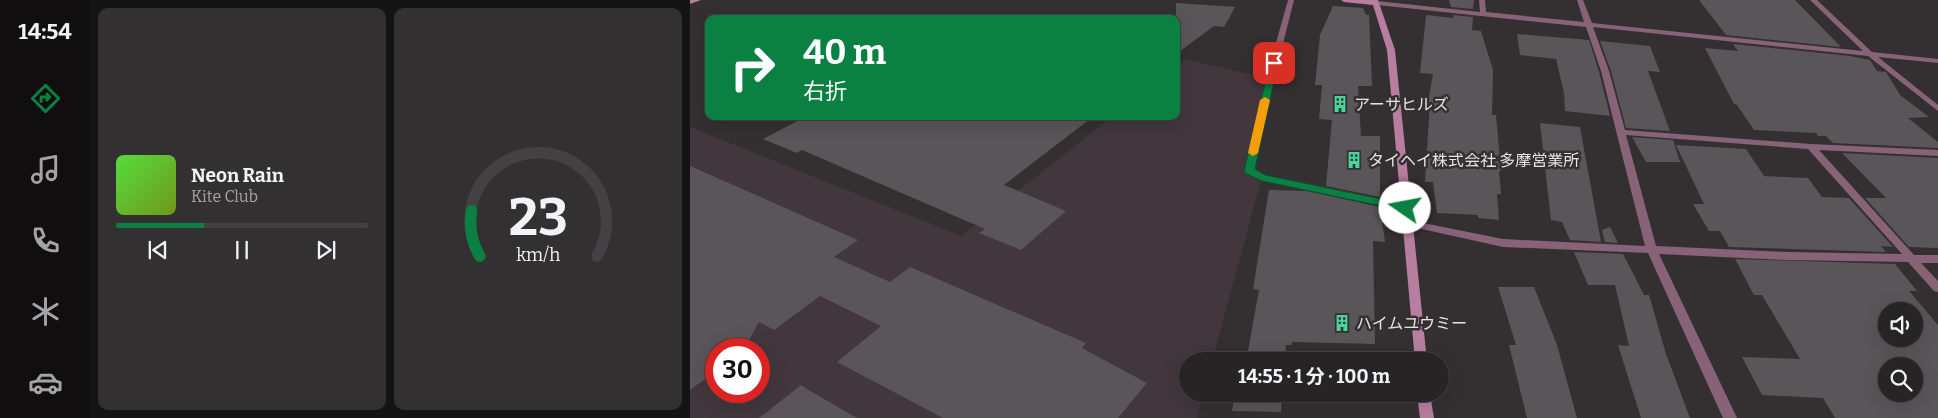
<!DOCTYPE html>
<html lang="ja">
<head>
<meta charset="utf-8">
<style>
  :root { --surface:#272426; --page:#333032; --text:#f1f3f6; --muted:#a4a4a7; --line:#434143; --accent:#0b8043 }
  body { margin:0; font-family:Bitter,"Noto Sans JP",serif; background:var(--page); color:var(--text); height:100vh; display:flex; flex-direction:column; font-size:19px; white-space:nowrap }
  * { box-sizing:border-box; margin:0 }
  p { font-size:16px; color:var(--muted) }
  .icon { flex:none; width:28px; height:28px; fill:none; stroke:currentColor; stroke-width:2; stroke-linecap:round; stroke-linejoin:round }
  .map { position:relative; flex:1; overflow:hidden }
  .drawer { display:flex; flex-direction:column; gap:8px; padding:8px; background:#151415; width:600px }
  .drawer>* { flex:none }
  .guide { position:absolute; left:15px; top:15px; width:475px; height:105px; border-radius:10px; box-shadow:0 5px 20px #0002,0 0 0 1px var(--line); background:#0b8043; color:#fff; overflow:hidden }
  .tools { position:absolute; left:1188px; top:302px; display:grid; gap:10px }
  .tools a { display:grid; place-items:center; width:45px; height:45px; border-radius:50%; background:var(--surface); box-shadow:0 5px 20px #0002,0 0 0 1px var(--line); font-size:25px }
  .speed { position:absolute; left:15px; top:338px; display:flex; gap:10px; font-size:25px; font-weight:700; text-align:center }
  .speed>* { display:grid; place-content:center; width:65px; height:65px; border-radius:50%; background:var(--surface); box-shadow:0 5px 20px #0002,0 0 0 1px var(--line); line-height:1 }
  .speed .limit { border:8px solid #d22; background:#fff; color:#111 }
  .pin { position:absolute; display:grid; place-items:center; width:42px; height:42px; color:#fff; margin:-21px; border-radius:10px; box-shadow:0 2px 8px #0006 }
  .me { position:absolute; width:55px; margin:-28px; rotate:282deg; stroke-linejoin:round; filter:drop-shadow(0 0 4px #0008) }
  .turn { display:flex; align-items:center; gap:18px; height:105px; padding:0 15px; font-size:22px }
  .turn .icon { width:65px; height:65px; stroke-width:2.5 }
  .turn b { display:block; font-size:35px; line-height:42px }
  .drawer .tile { flex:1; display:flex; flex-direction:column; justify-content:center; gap:8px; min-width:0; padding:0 18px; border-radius:10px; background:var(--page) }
  .drawer .dial { align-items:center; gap:0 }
  .dial svg { height:130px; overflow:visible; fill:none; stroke:var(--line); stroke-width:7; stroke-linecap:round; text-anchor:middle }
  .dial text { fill:var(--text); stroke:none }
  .song { display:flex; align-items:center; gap:15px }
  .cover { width:60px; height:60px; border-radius:8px; background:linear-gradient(135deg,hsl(110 70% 55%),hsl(80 70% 35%)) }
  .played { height:5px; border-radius:2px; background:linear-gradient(90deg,var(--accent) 35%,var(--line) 35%) }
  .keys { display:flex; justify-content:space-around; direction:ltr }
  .drawer .tiles { flex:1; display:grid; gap:8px; grid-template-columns:repeat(2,1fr) }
  .trip { position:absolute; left:489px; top:352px; width:270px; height:50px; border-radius:25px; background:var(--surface); box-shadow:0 5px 20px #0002,0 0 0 1px var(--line); font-weight:700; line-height:50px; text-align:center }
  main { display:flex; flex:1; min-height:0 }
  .menu { display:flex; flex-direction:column; width:90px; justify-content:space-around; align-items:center; background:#100e0f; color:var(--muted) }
  .menu .icon { width:35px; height:35px }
  .menu .active { color:var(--accent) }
  .menu b { font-size:22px; color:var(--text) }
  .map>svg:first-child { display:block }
  .built { fill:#41373c; fill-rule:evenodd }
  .building { fill:#5a5558; fill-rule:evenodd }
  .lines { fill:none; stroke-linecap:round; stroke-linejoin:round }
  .street { fill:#886378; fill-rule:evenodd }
  .secondary { fill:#b87ea0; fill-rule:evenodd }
  .route { fill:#0b8043; stroke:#07532c }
  .slow { fill:#f59e0b }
  .labels { text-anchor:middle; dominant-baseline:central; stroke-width:5; stroke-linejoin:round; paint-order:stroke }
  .poi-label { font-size:16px; fill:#e5e2e3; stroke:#343032; text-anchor:start }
</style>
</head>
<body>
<main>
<nav class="menu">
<b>14:54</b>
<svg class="icon active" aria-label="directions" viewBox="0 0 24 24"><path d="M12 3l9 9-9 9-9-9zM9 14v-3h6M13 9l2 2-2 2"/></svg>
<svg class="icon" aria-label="music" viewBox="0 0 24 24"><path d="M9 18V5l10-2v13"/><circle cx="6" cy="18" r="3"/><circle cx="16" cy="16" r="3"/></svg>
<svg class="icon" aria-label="phone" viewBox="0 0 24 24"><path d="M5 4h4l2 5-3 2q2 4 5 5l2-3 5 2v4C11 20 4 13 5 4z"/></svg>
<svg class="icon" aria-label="climate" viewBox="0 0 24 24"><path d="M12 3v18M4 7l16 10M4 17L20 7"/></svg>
<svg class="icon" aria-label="car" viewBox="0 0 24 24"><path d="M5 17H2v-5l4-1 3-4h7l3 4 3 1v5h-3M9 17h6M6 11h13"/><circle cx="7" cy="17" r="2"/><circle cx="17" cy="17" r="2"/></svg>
</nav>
<section class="drawer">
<div class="tiles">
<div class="tile">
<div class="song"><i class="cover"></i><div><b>Neon Rain</b><p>Kite Club</p></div></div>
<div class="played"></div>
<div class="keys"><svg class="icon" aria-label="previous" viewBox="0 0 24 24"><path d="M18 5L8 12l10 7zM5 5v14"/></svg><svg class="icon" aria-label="pause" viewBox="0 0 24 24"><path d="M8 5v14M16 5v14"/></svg><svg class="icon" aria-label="next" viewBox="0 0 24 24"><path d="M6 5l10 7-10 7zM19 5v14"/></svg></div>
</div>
<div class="tile dial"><svg viewBox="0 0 100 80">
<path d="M14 69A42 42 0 1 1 86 69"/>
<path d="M14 69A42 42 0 0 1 9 41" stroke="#0b8043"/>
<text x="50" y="56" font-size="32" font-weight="700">23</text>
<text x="50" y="72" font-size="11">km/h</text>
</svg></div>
</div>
</section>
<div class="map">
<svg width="1248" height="418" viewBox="0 0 1248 418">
  <rect width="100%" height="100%" fill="#343032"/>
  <path class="built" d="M 495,59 L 580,79 L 559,170 L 572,177 L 522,361 L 498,361 L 498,394 L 513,394 L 507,418 L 0,418 L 0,127 L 271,236 L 423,116 L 486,116 L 486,66 ZM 26,349 L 69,349 L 69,391 L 26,391 Z"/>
  <path class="building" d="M 759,0 L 784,0 L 783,9 L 761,7 Z
    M 1009,0 L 1105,0 L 1151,47 L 1036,35 Z
    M 486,3 L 545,7 L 534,27 L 524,26 L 486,54 Z
    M 643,6 L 673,8 L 676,15 L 679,15 L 682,86 L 668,86 L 671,136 L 690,136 L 690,197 L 636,186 L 642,120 L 629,119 L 632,85 L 625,85 L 630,35 Z
    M 736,15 L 763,18 L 763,15 L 783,17 L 782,30 L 791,31 L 803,70 L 802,115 L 806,115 L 811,171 L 809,171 L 811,194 L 807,194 L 809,220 L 788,218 L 788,215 L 747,213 L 743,182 L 735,182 L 740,102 L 738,102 L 743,74 L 730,73 Z
    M 827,34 L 899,40 L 909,72 L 920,116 L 875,111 L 874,93 L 866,59 L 830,55 Z
    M 910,41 L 960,46 L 970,72 L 958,71 L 980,131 L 936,128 L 921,71 Z
    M 1043,44 L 1160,56 L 1180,60 L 1187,71 L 1196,72 L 1210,95 L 1239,117 L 1218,118 L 1248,142 L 1248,148 L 1143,143 L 1136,136 L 1128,136 L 1126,133 L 1064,130 L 1047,105 L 1044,104 L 1015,48 L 1048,51 Z
    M 117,116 L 404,116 L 314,185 L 376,211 L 331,250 L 289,233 L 295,229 L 112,150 L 107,153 L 73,139 Z
    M 850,123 L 890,127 L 911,242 L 880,240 L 872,222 L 861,220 Z
    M 942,137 L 983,140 L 990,162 L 956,162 Z
    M 986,145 L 1056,149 L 1074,176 L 1118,178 L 1132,197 L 1159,198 L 1203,247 L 1191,246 L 1196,252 L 1039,247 L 1030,231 L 1019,231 L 1003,204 L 1014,204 Z
    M 1152,153 L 1248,158 L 1248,248 L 1219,247 L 1175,198 L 1196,198 Z
    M 0,166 L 168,240 L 144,257 L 200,282 L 220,267 L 396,343 L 392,348 L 457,383 L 428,418 L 253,418 L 147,362 L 191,326 L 130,296 L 84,330 L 69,322 L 54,349 L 26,349 L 26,371 L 0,390 Z
    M 579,190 L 617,191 L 690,207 L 695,242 L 683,241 L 685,344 L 602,342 L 602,345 L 596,345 L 595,361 L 549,361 L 551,351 L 558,351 L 569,290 L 563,289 Z
    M 920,227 L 928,243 L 915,242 L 912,230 Z
    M 884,252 L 933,254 L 954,295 L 959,295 L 976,354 L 1000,418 L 951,418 L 928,345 L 939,346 L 925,285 L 898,285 Z
    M 1045,259 L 1205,264 L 1227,291 L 1219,291 L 1248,325 L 1248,418 L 1145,418 L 1133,398 L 1072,395 L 1052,357 L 1110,359 L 1072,295 L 1064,295 ZM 1196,311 L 1224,311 L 1224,339 L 1196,339 ZM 1196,366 L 1224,366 L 1224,394 L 1196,394 Z
    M 808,287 L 844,287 L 867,345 L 887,418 L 837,418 L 819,345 L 826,345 Z
    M 111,385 L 122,392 L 167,418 L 69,418 Z
    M 545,394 L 592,394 L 591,412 L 542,411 Z"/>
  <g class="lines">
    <path class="street" d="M 598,0 L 604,0 L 584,79 L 564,170 L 575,175 L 715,204 L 720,207 L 719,209 L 715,210 L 572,180 L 554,171 L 576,79 Z
      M 789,0 L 795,0 L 796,12 L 894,22 L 887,0 L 893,0 L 902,23 L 1173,51 L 1120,0 L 1127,0 L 1182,52 L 1248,59 L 1248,63 L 1188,57 L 1248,105 L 1248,111 L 1178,56 L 903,27 L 919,71 L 935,130 L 1121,144 L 1248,150 L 1248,156 L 1129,150 L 1224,255 L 1248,255 L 1248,263 L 1231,263 L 1248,281 L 1248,292 L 1244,291 L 1218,262 L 1097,260 L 969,254 L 1047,418 L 1033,418 L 958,253 L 813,247 L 714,225 L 713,223 L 718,220 L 813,239 L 955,246 L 911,71 L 896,27 L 687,5 L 684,3 L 687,1 L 790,12 ZM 936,135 L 1118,149 L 1212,254 L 1097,252 L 966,246 Z"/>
    <path class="secondary" d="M 0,0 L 11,0 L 0,4 Z
      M 651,0 L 688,0 L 705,50 L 737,361 L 725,361 L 697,50 L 683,5 L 654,2 Z
      M 727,394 L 740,394 L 744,418 L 730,418 Z"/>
  </g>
  <path class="route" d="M 584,60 L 588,63 L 565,169 L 575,175 L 715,204 L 720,208 L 719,210 L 715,211 L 572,181 L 555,173 L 554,171 L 580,63 Z"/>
  <path class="slow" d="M 575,97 L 580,100 L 568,153 L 563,156 L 558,153 L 570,100 Z"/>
  <defs>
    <g id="building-bare" transform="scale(1.35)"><path d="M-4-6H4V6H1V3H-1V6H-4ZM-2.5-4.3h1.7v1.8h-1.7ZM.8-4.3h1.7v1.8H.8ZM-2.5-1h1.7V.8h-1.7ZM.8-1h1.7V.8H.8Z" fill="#47d49d" stroke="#343032" stroke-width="2.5" paint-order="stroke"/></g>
  </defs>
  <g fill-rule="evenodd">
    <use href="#building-bare" x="650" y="104"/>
    <use href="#building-bare" x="664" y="160"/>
    <use href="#building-bare" x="652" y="323"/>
  </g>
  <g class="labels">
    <g class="poi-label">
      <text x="664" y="104">アーサヒルズ</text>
      <text x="678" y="160">タイヘイ株式会社 多摩営業所</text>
      <text x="666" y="323">ハイムユウミー</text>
    </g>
  </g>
</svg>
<div class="tools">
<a><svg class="icon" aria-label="sound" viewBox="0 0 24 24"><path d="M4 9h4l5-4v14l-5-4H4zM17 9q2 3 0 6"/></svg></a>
<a><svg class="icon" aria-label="search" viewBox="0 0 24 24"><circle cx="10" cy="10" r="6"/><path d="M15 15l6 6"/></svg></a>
</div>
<div class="speed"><div class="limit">30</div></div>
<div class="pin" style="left:584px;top:63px;background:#d93025"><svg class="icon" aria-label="arrive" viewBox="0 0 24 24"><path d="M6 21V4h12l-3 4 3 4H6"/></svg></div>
<svg class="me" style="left:715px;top:208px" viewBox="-20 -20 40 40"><circle r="19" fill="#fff"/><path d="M0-13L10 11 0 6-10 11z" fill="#0b8043"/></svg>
<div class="trip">14:55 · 1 分 · 100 m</div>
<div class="guide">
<div class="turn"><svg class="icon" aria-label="right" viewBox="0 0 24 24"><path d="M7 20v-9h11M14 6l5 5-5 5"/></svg><div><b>40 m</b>右折</div></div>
</div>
</div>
</main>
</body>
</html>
